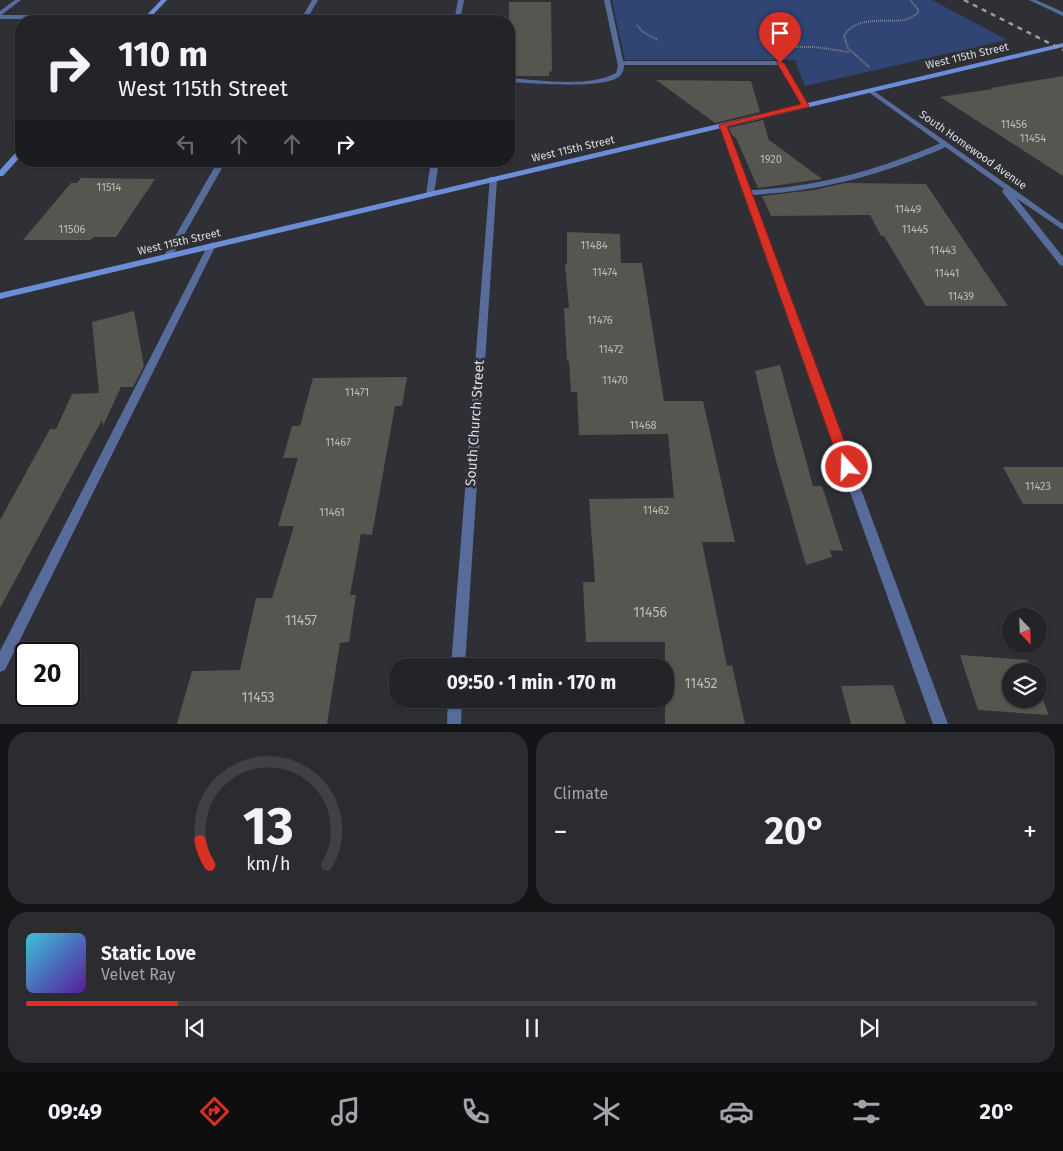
<!DOCTYPE html>
<html lang="en">
<head>
<meta charset="utf-8">
<style>
  :root { --surface:#222428; --page:#2a2c30; --text:#f1f3f6; --muted:#a2a4a8; --line:#3f4145; --accent:#d93025 }
  body { margin:0; font-family:"Fira Sans",sans-serif; background:var(--page); color:var(--text); height:100vh; display:flex; flex-direction:column; font-size:19px; white-space:nowrap }
  * { box-sizing:border-box; margin:0 }
  p { font-size:16px; color:var(--muted) }
  .icon { flex:none; width:28px; height:28px; fill:none; stroke:currentColor; stroke-width:2; stroke-linecap:round; stroke-linejoin:round }
  .map { position:relative; height:724px; overflow:hidden }
  .sheet { display:flex; flex-direction:column; gap:8px; padding:8px; background:#131416; flex:1 }
  .sheet>* { flex:none }
  .guide { position:absolute; left:15px; top:15px; width:500px; height:152px; border-radius:20px; box-shadow:0 1px 4px #0004,0 0 0 1px var(--line); background:#222428; color:var(--text); overflow:hidden }
  .needle { width:32px; rotate:157deg }
  .fabs { position:absolute; left:1002px; top:608px; display:grid; gap:10px }
  .fabs a { display:grid; place-items:center; width:45px; height:45px; border-radius:50%; background:var(--surface); box-shadow:0 1px 4px #0004,0 0 0 1px var(--line); font-size:25px }
  .speed { position:absolute; left:15px; top:642px; display:flex; gap:10px; font-size:25px; font-weight:700; text-align:center }
  .speed>* { display:grid; place-content:center; width:65px; height:65px; border-radius:50%; background:var(--surface); box-shadow:0 1px 4px #0004,0 0 0 1px var(--line); line-height:1 }
  .speed .limit { border:2px solid #111; border-radius:8px; background:#fff; color:#111 }
  .pin { position:absolute; display:grid; place-items:center; width:42px; height:42px; color:#fff; margin:-51px -21px; border-radius:50% 50% 50% 0; rotate:-45deg; box-shadow:0 0 5px #0007 }
  .pin .icon { rotate:45deg }
  .me { position:absolute; width:55px; margin:-28px; rotate:340deg; stroke-linejoin:round; filter:drop-shadow(0 0 4px #0008) }
  .turn { display:flex; align-items:center; gap:18px; height:105px; padding:0 20px; font-size:22px }
  .turn .icon { width:65px; height:65px; stroke-width:2.5 }
  .turn b { display:block; font-size:35px; line-height:42px }
  .lanes { display:flex; align-items:center; height:48px; padding:0 20px; background:#0003; justify-content:center; gap:25px; direction:ltr }
  .lanes .off { opacity:.35 }
  .big { font-size:38px; font-weight:700; line-height:1.1 }
  .sheet .card { flex:1; display:flex; flex-direction:column; justify-content:center; gap:8px; min-width:0; padding:0 18px; border-radius:20px; background:var(--page) }
  .sheet .dial { align-items:center; gap:0 }
  .dial svg { height:130px; overflow:visible; fill:none; stroke:var(--line); stroke-width:7; stroke-linecap:round; text-anchor:middle }
  .dial text { fill:var(--text); stroke:none }
  .song { display:flex; align-items:center; gap:15px }
  .cover { width:60px; height:60px; border-radius:8px; background:linear-gradient(135deg,hsl(190 70% 55%),hsl(270 70% 35%)) }
  .played { height:5px; border-radius:2px; background:linear-gradient(90deg,var(--accent) 15%,var(--line) 15%) }
  .keys { display:flex; justify-content:space-around; direction:ltr }
  .heat { display:flex; justify-content:space-between; align-items:center; font-size:28px; direction:ltr }
  .sheet .tiles { flex:1; display:grid; gap:8px; grid-template-columns:1fr 1fr }
  .card:last-child { grid-column:span 2 }
  .trip { position:absolute; left:389px; top:658px; width:285px; height:50px; border-radius:20px; background:var(--surface); box-shadow:0 1px 4px #0004,0 0 0 1px var(--line); font-weight:700; line-height:50px; text-align:center }
  .dock { display:flex; height:80px; justify-content:space-around; align-items:center; background:#0e0e10; color:var(--muted) }
  .dock .icon { width:35px; height:35px }
  .dock .active { color:var(--accent) }
  .dock b { font-size:22px; color:var(--text) }
  .map>svg:first-child { display:block }
  .green { fill:#314574 }
  .building { fill:#56554f }
  .lines { fill:none; stroke-linecap:round; stroke-linejoin:round }
  .path { stroke:#7f8185; stroke-width:2; stroke-dasharray:1 1; stroke-linecap:butt }
  .lane { fill:#576c9b; fill-rule:evenodd }
  .street { fill:#576c9b; fill-rule:evenodd }
  .secondary { fill:#6c8dd7; fill-rule:evenodd }
  .rail { stroke:#9a9ca0; stroke-width:2.5; stroke-dasharray:5 5; stroke-linecap:butt }
  .route { fill:#d93025; stroke:#8d1f18 }
  .labels { text-anchor:middle; dominant-baseline:central; stroke-width:5; stroke-linejoin:round; paint-order:stroke }
  .far-street-label { font-size:11px; fill:#dcdee1; stroke:#2e3036 }
  .number-label { font-size:11px; fill:#babcbc }
  .street-label { font-size:14px; fill:#dcdee1; stroke:#2e3036 }
  .near-number-label { font-size:14px; fill:#babcbc }
</style>
</head>
<body>
<div class="map">
<svg width="1063" height="724" viewBox="0 0 1063 724">
  <rect width="100%" height="100%" fill="#2e3036"/>
  <path class="green" d="M 612,0 L 932,0 L 1007,40 L 805,86 L 795,60 L 625,60 Z"/>
  <path class="building" d="M 509,2 L 551,2 L 552,71 L 549,72 L 549,76 L 509,76 Z
    M 1063,76 L 1063,176 L 940,97 L 992,89 L 991,88 Z
    M 656,80 L 751,81 L 760,112 L 715,123 Z
    M 763,120 L 769,140 L 822,179 L 758,188 L 736,138 L 732,135 L 729,128 Z
    M 81,178 L 155,179 L 116,237 L 94,237 L 90,240 L 23,240 L 71,183 L 77,183 Z
    M 845,183 L 926,184 L 1008,306 L 926,306 L 884,236 L 881,236 L 870,215 L 771,216 L 762,196 L 814,190 Z
    M 567,232 L 620,234 L 621,263 L 642,263 L 664,401 L 703,401 L 735,542 L 702,542 L 727,666 L 732,665 L 745,724 L 665,724 L 665,642 L 586,642 L 583,582 L 595,582 L 589,499 L 674,498 L 668,434 L 579,435 L 577,392 L 571,392 L 569,361 L 567,361 L 564,308 L 569,308 L 565,264 L 567,264 Z
    M 134,311 L 144,366 L 133,387 L 121,387 L 103,426 L 102,420 L 0,608 L 0,520 L 50,429 L 56,429 L 72,394 L 99,393 L 92,322 Z
    M 780,365 L 813,486 L 822,486 L 843,551 L 830,550 L 832,557 L 806,565 L 775,457 L 755,371 Z
    M 407,377 L 402,406 L 395,406 L 372,535 L 361,534 L 350,595 L 356,595 L 349,642 L 340,643 L 327,724 L 177,724 L 192,671 L 240,670 L 256,598 L 272,598 L 294,526 L 278,526 L 298,458 L 283,458 L 292,426 L 300,426 L 313,378 Z
    M 1003,467 L 1063,467 L 1063,504 L 1023,504 Z
    M 960,655 L 1027,660 L 1031,671 L 1011,671 L 1011,699 L 1039,699 L 1039,690 L 1049,715 L 978,710 Z
    M 893,685 L 906,724 L 851,724 L 841,686 Z"/>
  <g class="lines">
    <path class="path" d="M 637,25 L 643,32 L 658,40
      M 796,47 L 815,47 L 849,52
      M 869,67 L 848,48 L 844,36 C 856,15 884,23 904,20 C 909,19 914,16 918,13 L 918,9 L 910,0"/>
    <path class="lane" d="M 15,0 L 21,0 L 0,16 L 0,11 Z
      M 312,0 L 318,0 L 306,21 L 300,21 Z
      M 604,0 L 610,0 L 623,61 L 781,61 L 784,63 L 781,65 L 624,65 C 624,69 623,73 620,76 C 604,90 531,83 509,82 L 509,78 C 539,80 589,88 616,73 L 618,66 Z
      M 1029,0 L 1036,0 L 1063,12 L 1063,16 Z
      M 723,123 L 726,125 L 751,190 C 819,187 881,169 943,142 L 950,144 C 940,151 926,155 914,160 C 862,180 808,192 752,195 L 948,724 L 933,724 L 743,193 L 720,125 Z
      M 218,161 L 226,161 L 172,256 L 168,259 L 165,258 L 164,256 Z
      M 212,242 L 216,245 L 5,670 L 0,672 L 0,651 L 208,245 Z"/>
    <path class="street" d="M 458,0 L 464,0 L 460,21 L 454,21 L 455,20 L 0,19 L 0,15 L 455,16 Z
      M 781,61 L 784,63 L 808,106 L 807,107 L 802,106 L 778,63 Z
      M 867,89 L 871,89 L 1063,224 L 1063,230 L 1016,198 L 1063,257 L 1063,266 L 1060,265 L 1003,193 L 1002,191 L 1004,189 L 867,91 Z
      M 431,161 L 439,161 L 434,194 L 430,196 L 426,194 Z
      M 490,177 L 493,177 L 497,179 L 465,666 L 451,666 Z
      M 448,699 L 462,699 L 461,724 L 447,724 Z"/>
    <path class="secondary" d="M 161,0 L 167,0 L 147,21 L 141,21 Z
      M 1063,43 L 1063,47 L 0,299 L 0,293 Z
      M 18,150 L 21,150 L 21,156 L 3,176 L 0,176 L 0,170 Z"/>
    <path class="rail" d="M 964,0 L 1063,50"/>
  </g>
  <path class="route" d="M 778,61 L 784,63 L 809,106 L 808,107 L 727,126 L 854,467 L 852,471 L 847,472 L 843,471 L 841,467 L 719,125 L 801,104 L 777,63 Z"/>
  <g class="labels">
    <g class="far-street-label">
      <text transform="translate(967 56) rotate(-13)">West 115th Street</text>
      <text transform="translate(573 149) rotate(-13)">West 115th Street</text>
      <text transform="translate(973 150) rotate(35)">South Homewood Avenue</text>
      <text transform="translate(179 242) rotate(-13)">West 115th Street</text>
    </g>
    <g class="number-label">
      <text x="1014" y="124">11456</text>
      <text x="1033" y="138">11454</text>
      <text x="771" y="159">1920</text>
      <text x="109" y="187">11514</text>
      <text x="908" y="209">11449</text>
      <text x="72" y="229">11506</text>
      <text x="915" y="229">11445</text>
      <text x="594" y="245">11484</text>
      <text x="943" y="250">11443</text>
      <text x="605" y="272">11474</text>
      <text x="947" y="273">11441</text>
      <text x="961" y="296">11439</text>
      <text x="600" y="320">11476</text>
      <text x="611" y="349">11472</text>
      <text x="615" y="380">11470</text>
      <text x="357" y="392">11471</text>
      <text x="643" y="425">11468</text>
      <text x="338" y="442">11467</text>
      <text x="1038" y="486">11423</text>
      <text x="656" y="510">11462</text>
      <text x="332" y="512">11461</text>
    </g>
    <g class="street-label">
      <text transform="translate(475 423) rotate(-86)">South Church Street</text>
    </g>
    <g class="near-number-label">
      <text x="650" y="612">11456</text>
      <text x="301" y="620">11457</text>
      <text x="701" y="683">11452</text>
      <text x="258" y="697">11453</text>
    </g>
  </g>
</svg>
<div class="fabs">
<a><svg class="needle" viewBox="-14 -14 28 28"><path d="M0-13l5 13h-10z" fill="#e53935"/><path d="M0 13l5-13h-10z" fill="#a2a4a8"/></svg></a>
<a><svg class="icon" aria-label="layers" viewBox="0 0 24 24"><path d="M12 4l9 5-9 5-9-5zM3 14l9 5 9-5"/></svg></a>
</div>
<div class="speed"><div class="limit">20</div></div>
<div class="pin" style="left:780px;top:63px;background:#d93025"><svg class="icon" aria-label="arrive" viewBox="0 0 24 24"><path d="M6 21V4h12l-3 4 3 4H6"/></svg></div>
<svg class="me" style="left:847px;top:467px" viewBox="-20 -20 40 40"><circle r="17" fill="#d93025" stroke="#fff" stroke-width="3"/><path d="M0-11L8 9 0 5-8 9z" fill="#fff"/></svg>
<div class="trip">09:50 · 1 min · 170 m</div>
<div class="guide">
<div class="turn"><svg class="icon" aria-label="right" viewBox="0 0 24 24"><path d="M7 20v-9h11M14 6l5 5-5 5"/></svg><div><b>110 m</b>West 115th Street</div></div>
<div class="lanes"><svg class="icon off" aria-label="left" viewBox="0 0 24 24"><path d="M17 20v-9H6M10 6l-5 5 5 5"/></svg><svg class="icon off" aria-label="ahead" viewBox="0 0 24 24"><path d="M12 20V5M6 11l6-6 6 6"/></svg><svg class="icon off" aria-label="ahead" viewBox="0 0 24 24"><path d="M12 20V5M6 11l6-6 6 6"/></svg><svg class="icon" aria-label="right" viewBox="0 0 24 24"><path d="M7 20v-9h11M14 6l5 5-5 5"/></svg></div>
</div>
</div>
<section class="sheet">
<div class="tiles">
<div class="card dial"><svg viewBox="0 0 100 80">
<path d="M14 69A42 42 0 1 1 86 69"/>
<path d="M14 69A42 42 0 0 1 8 54" stroke="#d93025"/>
<text x="50" y="56" font-size="32" font-weight="700">13</text>
<text x="50" y="72" font-size="11">km/h</text>
</svg></div>
<div class="card"><p>Climate</p>
<div class="heat"><a>−</a><b class="big">20°</b><a>+</a></div>
</div>
<div class="card">
<div class="song"><i class="cover"></i><div><b>Static Love</b><p>Velvet Ray</p></div></div>
<div class="played"></div>
<div class="keys"><svg class="icon" aria-label="previous" viewBox="0 0 24 24"><path d="M18 5L8 12l10 7zM5 5v14"/></svg><svg class="icon" aria-label="pause" viewBox="0 0 24 24"><path d="M8 5v14M16 5v14"/></svg><svg class="icon" aria-label="next" viewBox="0 0 24 24"><path d="M6 5l10 7-10 7zM19 5v14"/></svg></div>
</div>
</div>
</section>
<nav class="dock">
<b>09:49</b>
<svg class="icon active" aria-label="directions" viewBox="0 0 24 24"><path d="M12 3l9 9-9 9-9-9zM9 14v-3h6M13 9l2 2-2 2"/></svg>
<svg class="icon" aria-label="music" viewBox="0 0 24 24"><path d="M9 18V5l10-2v13"/><circle cx="6" cy="18" r="3"/><circle cx="16" cy="16" r="3"/></svg>
<svg class="icon" aria-label="phone" viewBox="0 0 24 24"><path d="M5 4h4l2 5-3 2q2 4 5 5l2-3 5 2v4C11 20 4 13 5 4z"/></svg>
<svg class="icon" aria-label="climate" viewBox="0 0 24 24"><path d="M12 3v18M4 7l16 10M4 17L20 7"/></svg>
<svg class="icon" aria-label="car" viewBox="0 0 24 24"><path d="M5 17H2v-5l4-1 3-4h7l3 4 3 1v5h-3M9 17h6M6 11h13"/><circle cx="7" cy="17" r="2"/><circle cx="17" cy="17" r="2"/></svg>
<svg class="icon" aria-label="filters" viewBox="0 0 24 24"><path d="M4 7h16M4 17h16"/><circle cx="9" cy="7" r="2"/><circle cx="15" cy="17" r="2"/></svg>
<b>20°</b>
</nav>
</body>
</html>
